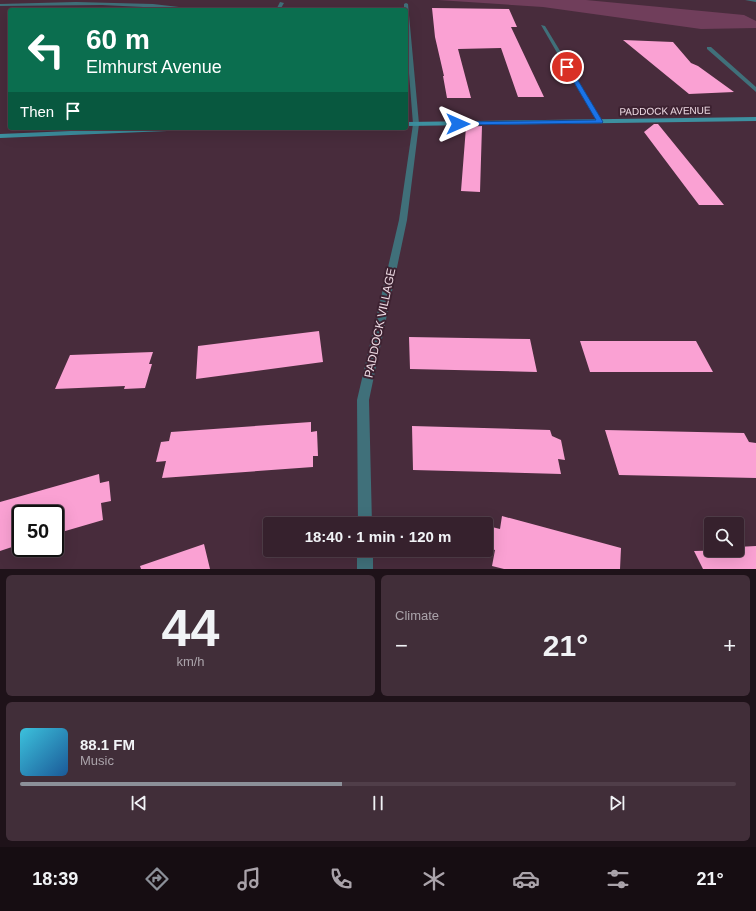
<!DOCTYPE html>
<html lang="en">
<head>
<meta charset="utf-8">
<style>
  :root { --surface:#36212d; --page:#412e39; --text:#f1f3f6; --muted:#aaa3aa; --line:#503e49; --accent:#8c9099 }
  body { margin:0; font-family:Arial,sans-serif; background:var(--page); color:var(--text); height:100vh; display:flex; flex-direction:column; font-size:15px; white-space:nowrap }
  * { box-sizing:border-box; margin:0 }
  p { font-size:13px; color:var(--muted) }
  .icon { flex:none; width:22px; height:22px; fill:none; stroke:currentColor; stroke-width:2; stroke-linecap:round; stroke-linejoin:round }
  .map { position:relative; height:569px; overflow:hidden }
  .drawer { display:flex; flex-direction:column; gap:6px; padding:6px; background:#1e1219; flex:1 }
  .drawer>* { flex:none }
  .hud { position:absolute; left:8px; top:8px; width:400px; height:122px; border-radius:4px; box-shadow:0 4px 16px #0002,0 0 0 1px var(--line); background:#0b6e4f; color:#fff; overflow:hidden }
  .fabs { position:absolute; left:704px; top:517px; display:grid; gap:8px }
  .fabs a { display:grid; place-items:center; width:40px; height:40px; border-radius:4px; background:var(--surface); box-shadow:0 4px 16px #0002,0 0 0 1px var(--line); font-size:20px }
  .speed { position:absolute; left:12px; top:505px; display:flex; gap:8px; font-size:20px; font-weight:700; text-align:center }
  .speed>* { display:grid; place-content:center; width:52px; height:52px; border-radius:50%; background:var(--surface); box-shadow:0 4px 16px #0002,0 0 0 1px var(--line); line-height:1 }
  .speed .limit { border:2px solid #111; border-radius:6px; background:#fff; color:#111 }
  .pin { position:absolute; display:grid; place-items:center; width:34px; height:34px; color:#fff; margin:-17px; border:2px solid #fff; border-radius:50%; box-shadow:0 1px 4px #0007 }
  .me { position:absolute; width:44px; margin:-22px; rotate:90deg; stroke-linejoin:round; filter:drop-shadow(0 0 3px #0008) }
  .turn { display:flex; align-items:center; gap:14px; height:84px; padding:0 12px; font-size:18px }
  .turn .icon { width:52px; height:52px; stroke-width:2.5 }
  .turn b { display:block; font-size:28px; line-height:34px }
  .then { display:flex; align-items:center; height:38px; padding:0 12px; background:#0003; gap:8px; font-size:15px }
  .big { font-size:30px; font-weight:700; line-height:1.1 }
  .drawer .tile { flex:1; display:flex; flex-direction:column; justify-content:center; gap:6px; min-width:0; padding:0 14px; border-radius:6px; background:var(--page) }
  .drawer .dial { align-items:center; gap:0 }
  .dial b { font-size:52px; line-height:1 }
  .song { display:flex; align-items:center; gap:12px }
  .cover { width:48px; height:48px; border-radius:6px; background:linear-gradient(135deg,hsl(190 70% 55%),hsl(210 70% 35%)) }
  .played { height:4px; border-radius:2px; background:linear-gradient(90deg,var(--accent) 45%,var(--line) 45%) }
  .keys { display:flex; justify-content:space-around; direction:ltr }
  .heat { display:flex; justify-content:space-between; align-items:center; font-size:22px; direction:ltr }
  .drawer .tiles { flex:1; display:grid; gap:6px; grid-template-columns:1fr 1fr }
  .tile:last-child { grid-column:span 2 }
  .trip { position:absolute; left:263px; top:517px; width:230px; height:40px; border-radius:4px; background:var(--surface); box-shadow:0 4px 16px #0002,0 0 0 1px var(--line); font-weight:700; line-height:40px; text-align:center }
  .dock { display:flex; height:64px; justify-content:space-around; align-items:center; background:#160d12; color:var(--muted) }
  .dock .icon { width:28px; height:28px }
  .dock .on { color:var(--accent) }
  .dock b { font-size:18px; color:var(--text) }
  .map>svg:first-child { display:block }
  .green { fill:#703e5b }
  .building { fill:#faa1d3 }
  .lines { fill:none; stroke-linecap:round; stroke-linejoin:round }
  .minor { fill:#40707a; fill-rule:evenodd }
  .secondary { fill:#3d90a0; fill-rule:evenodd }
  .route { fill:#1a73e8; stroke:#114b97 }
  .labels { text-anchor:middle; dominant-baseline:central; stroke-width:4; stroke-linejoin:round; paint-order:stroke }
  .far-street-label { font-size:10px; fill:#eedbe4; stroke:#3d2231 }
  .street-label { font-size:12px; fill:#eedbe4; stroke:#3d2231 }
</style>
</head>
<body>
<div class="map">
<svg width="756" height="569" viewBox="0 0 756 569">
  <rect width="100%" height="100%" fill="#482c3c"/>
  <path class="green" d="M 438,0 L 586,0 L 744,15 L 756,21 L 756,28 L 701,29 L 543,7 Z"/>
  <path class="building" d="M 432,8 L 509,9 L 517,27 L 511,27 L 544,97 L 518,97 L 501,48 L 458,49 L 471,98 L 447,98 L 443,76 L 444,76 L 435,37 Z
    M 623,40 L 673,42 L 691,63 L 698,66 L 734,92 L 689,94 Z
    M 654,124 L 658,124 L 724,205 L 699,205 L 644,132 Z
    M 482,126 L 480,192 L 461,191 L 466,127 Z
    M 319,331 L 323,362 L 196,379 L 198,346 Z
    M 409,337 L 530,339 L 537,372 L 410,369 Z
    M 580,341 L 696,341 L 713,372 L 590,372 Z
    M 153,352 L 149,364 L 152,364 L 145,388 L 124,389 L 125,386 L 55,389 L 70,355 Z
    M 311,422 L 311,432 L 317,431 L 318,456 L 313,456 L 313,467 L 162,478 L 166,461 L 156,462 L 161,442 L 169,441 L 171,432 Z
    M 412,426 L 550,430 L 552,436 L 561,440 L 565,460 L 558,459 L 561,474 L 413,470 Z
    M 605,430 L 744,433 L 749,442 L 756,443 L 756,478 L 619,475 Z
    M 99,474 L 100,483 L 109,481 L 111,501 L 101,503 L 103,520 L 55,534 L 55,514 L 21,514 L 21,544 L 0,551 L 0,502 Z
    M 502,516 L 621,548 L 620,569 L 504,569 L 492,566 L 495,550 L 488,548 L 492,527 L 500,529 Z
    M 204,544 L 210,569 L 141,569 L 140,566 Z
    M 756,546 L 756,569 L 703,569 L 694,551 L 737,550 L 737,547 Z"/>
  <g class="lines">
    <path class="minor" d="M 745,0 L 756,0 L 756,2 Z
      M 76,2 L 153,4 L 205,10 L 102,5 L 0,6 L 0,4 Z
      M 280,2 L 284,3 L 280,10 L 276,10 Z
      M 406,3 L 408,4 L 419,124 L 407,220 L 369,400 L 372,524 L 358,524 L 357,400 L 399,220 L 413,124 L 406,35 L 406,10 L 404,10 L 404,4 Z
      M 541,25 L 545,26 L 603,122 L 602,123 L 597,122 Z
      M 707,47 L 711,47 L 756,87 L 756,92 L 707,49 Z
      M 357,550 L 373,550 L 373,569 L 357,569 Z"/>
    <path class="secondary" d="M 756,117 L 756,121 L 406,126 L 406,122 Z
      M 141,128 L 194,128 L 191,130 L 0,138 L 0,134 Z"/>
  </g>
  <path class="route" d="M 565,66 L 570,67 L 603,122 L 602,123 L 458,125 L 454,124 L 458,122 L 596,120 L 565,67 Z"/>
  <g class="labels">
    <g class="far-street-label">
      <text transform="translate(665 111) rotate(-1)">PADDOCK AVENUE</text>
    </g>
    <g class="street-label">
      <text transform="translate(380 323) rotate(-78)">PADDOCK VILLAGE</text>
    </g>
  </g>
</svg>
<div class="fabs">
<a><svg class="icon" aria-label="search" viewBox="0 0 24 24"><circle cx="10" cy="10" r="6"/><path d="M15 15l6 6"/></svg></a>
</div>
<div class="speed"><div class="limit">50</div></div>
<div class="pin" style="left:567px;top:67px;background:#d93025"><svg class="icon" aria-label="arrive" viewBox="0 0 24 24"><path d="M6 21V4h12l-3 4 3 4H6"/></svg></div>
<svg class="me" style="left:458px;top:124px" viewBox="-20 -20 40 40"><path d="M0-17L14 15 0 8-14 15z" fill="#1a73e8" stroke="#fff" stroke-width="4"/></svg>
<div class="trip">18:40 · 1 min · 120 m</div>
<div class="hud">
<div class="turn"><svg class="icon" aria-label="left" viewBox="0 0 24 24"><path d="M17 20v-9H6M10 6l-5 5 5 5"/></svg><div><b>60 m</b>Elmhurst Avenue</div></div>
<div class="then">Then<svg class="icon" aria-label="arrive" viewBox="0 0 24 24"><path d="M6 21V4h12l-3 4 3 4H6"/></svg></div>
</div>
</div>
<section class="drawer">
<div class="tiles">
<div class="tile dial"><b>44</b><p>km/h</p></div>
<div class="tile"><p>Climate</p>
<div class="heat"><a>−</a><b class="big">21°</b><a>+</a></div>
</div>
<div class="tile">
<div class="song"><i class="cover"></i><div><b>88.1 FM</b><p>Music</p></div></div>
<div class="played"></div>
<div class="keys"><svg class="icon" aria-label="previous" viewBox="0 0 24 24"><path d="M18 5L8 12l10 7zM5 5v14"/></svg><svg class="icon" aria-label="pause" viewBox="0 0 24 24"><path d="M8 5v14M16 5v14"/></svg><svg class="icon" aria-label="next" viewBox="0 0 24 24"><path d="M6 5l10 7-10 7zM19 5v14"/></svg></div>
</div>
</div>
</section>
<nav class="dock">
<b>18:39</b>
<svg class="icon on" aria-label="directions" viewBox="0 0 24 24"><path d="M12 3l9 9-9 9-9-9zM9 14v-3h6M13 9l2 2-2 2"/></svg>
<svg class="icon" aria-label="music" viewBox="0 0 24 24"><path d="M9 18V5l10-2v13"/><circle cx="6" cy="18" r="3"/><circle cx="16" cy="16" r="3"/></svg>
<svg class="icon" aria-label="phone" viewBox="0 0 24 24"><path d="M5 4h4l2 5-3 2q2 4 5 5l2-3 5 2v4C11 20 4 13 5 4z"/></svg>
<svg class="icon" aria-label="climate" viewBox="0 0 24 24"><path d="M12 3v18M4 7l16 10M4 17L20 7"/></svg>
<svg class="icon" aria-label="car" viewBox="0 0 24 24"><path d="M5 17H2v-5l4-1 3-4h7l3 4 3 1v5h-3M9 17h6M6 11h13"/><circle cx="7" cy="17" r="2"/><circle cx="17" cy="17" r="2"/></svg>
<svg class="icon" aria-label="filters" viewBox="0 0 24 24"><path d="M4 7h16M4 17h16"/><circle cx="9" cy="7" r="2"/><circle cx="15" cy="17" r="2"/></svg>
<b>21°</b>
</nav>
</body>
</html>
